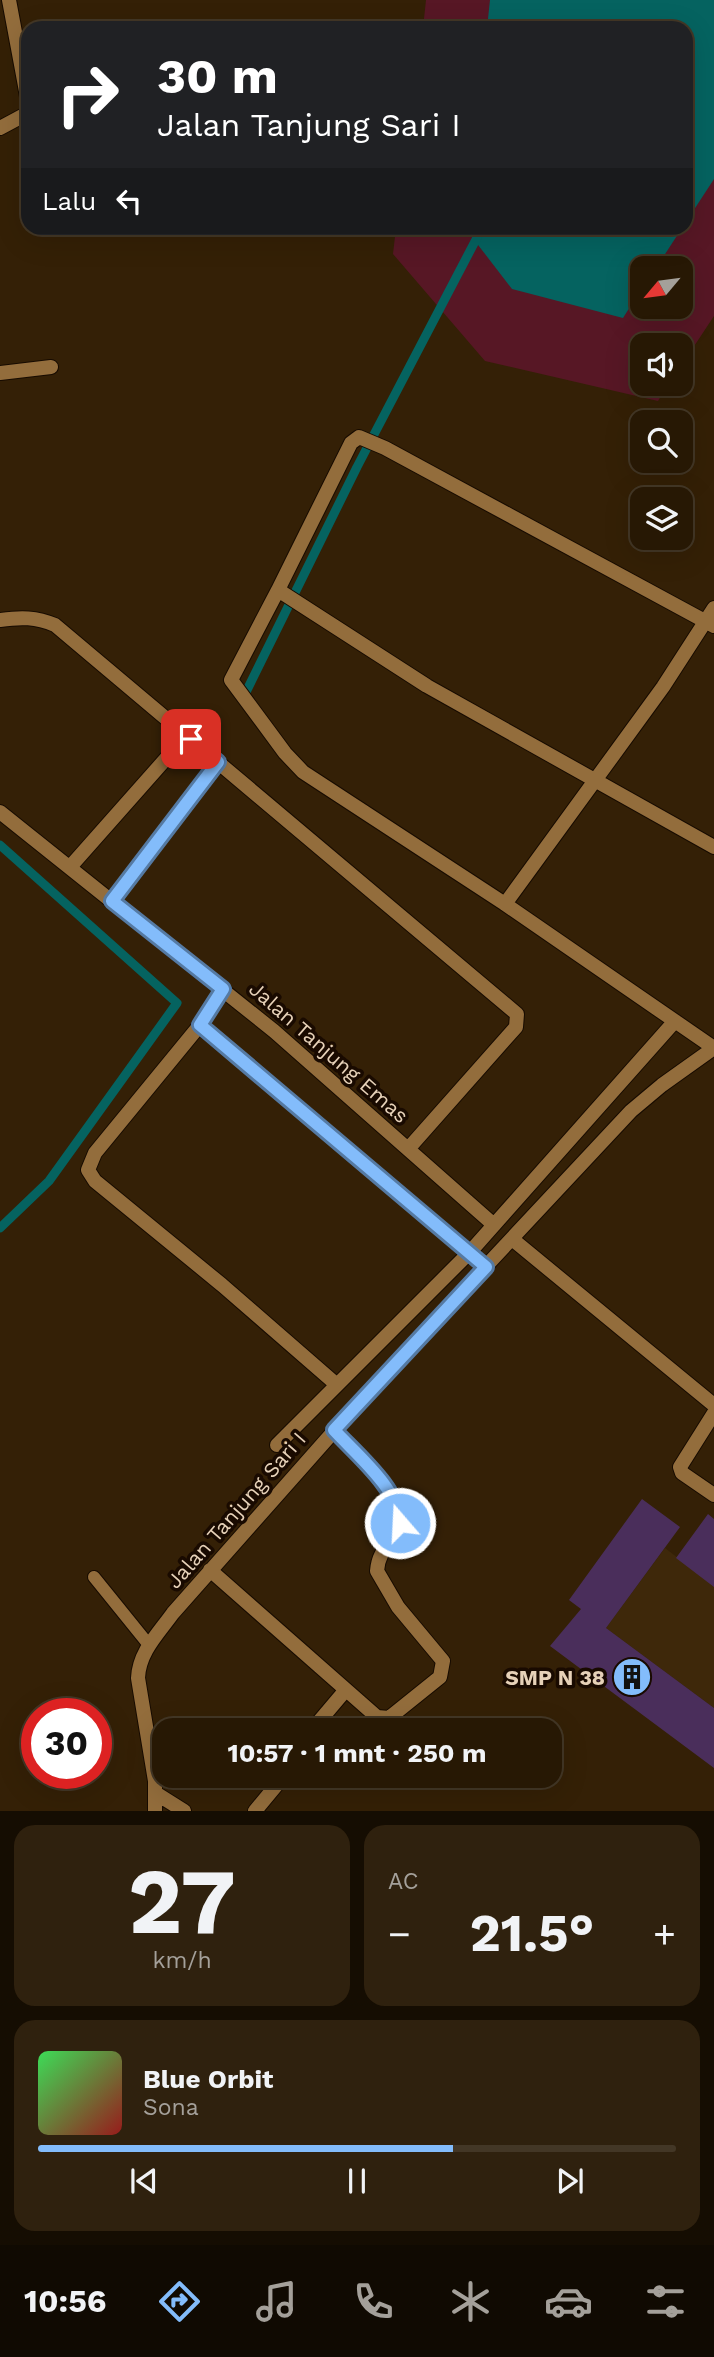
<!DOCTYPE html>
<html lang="id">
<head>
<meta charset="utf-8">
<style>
  :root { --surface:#271804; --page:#2f210e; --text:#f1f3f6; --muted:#a4a09a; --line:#433726; --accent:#83bcfb }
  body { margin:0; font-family:"Work Sans",sans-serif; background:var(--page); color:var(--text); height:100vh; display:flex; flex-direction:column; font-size:26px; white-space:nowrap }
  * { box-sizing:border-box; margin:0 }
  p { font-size:23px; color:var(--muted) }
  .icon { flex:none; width:38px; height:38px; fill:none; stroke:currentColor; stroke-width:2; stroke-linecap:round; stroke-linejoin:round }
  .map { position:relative; height:1811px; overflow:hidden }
  .details { display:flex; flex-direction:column; gap:14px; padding:14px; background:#150d02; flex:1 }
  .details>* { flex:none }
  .hud { position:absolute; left:21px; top:21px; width:672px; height:214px; border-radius:21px; box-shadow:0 7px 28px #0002,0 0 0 2px var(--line); background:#202124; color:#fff; overflow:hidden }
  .needle { width:46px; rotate:241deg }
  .buttons { position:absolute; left:630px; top:256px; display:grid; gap:14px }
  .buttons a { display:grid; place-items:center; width:63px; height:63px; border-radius:14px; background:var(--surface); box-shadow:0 7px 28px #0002,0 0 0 2px var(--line); font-size:35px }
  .speed { position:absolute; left:21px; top:1698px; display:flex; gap:14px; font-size:35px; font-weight:700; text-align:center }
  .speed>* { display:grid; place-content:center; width:91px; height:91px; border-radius:50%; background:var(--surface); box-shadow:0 7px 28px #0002,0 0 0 2px var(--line); line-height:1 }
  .speed .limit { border:10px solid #d22; background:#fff; color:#111 }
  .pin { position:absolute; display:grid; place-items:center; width:60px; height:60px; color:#fff; margin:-30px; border-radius:14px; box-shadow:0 4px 10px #0006 }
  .me { position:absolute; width:77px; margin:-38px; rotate:341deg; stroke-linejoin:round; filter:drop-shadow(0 0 5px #0008) }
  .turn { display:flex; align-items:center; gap:24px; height:147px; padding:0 21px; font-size:32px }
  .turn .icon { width:91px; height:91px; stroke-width:2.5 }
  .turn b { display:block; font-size:49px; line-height:60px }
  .then { display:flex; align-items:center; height:66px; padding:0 21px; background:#0003; gap:14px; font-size:26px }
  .big { font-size:52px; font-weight:700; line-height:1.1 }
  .details .widget { flex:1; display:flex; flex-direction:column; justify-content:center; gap:10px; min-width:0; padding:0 24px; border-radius:21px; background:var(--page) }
  .details .dial { align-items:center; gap:0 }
  .dial b { font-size:91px; line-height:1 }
  .song { display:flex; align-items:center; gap:21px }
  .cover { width:84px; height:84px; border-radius:10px; background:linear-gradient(135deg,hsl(130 70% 55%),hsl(0 70% 35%)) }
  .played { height:7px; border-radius:4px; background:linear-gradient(90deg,var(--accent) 65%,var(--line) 65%) }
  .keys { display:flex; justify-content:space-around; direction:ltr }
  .heat { display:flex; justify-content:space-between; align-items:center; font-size:38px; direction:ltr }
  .details .tiles { flex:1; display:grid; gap:14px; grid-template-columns:1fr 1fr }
  .widget:last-child { grid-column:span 2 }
  .trip { position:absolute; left:152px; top:1718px; width:410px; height:70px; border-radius:21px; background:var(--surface); box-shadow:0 7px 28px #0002,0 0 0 2px var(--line); font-weight:700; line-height:70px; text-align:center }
  .menu { display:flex; height:112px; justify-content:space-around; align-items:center; background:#100a02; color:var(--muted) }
  .menu .icon { width:49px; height:49px }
  .menu .selected { color:var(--accent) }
  .menu b { font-size:32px; color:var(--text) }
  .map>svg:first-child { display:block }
  .built { fill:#3e280a }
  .green { fill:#571725; fill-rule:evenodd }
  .water { fill:#056360 }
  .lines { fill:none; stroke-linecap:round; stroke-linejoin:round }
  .stream { stroke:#056360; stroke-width:9 }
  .building { fill:#4a2e5b }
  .service-casing { stroke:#170b01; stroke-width:14 }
  .minor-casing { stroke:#170b01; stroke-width:16 }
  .service { stroke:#936d3c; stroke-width:12 }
  .minor { stroke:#936d3c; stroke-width:14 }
  .route-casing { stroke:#557aa3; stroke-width:18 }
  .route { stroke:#83bcfb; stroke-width:12 }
  .labels { text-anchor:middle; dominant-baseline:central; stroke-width:7; stroke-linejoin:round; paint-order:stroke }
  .street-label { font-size:21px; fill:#e6d1b8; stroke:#190a00 }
  .poi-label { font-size:21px; font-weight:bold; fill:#e6d1b8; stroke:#190a00; text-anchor:end }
</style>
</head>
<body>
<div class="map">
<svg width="714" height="1811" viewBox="0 0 714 1811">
  <rect width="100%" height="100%" fill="#342006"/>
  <path class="built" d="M 665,1548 L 714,1586 L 714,1708 L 606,1628 Z"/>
  <path class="green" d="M 426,0 L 714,0 L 714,316 L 681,366 L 681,345 L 642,345 L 642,383 L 669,383 L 658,401 L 485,361 L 393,254 L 396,228 L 686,228 L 686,28 L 423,28 ZM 642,268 L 681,268 L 681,306 L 642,306 Z"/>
  <path class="water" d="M 490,0 L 714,0 L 714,179 L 686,222 L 686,28 L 487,28 Z
    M 465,228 L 682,228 L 656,268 L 642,268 L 642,288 L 623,318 L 512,289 Z"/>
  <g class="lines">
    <path class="stream" d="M 246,692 L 357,467 L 482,228
      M 0,845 L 177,1003 L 49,1181 L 0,1228"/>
  </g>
  <path class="building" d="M 642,1499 L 680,1527 L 606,1628 L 714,1708 L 714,1768 L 550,1646 L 581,1609 L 569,1600 Z
    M 708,1514 L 714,1519 L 714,1587 L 676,1558 Z"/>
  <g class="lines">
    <g class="service-casing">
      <path id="service" d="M 94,1577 L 149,1645"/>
    </g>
    <g class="minor-casing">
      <path id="minor" d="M 9,0 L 28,102
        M 0,128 L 28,113
        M 0,373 L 51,367
        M 278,590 L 231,680 L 285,753 L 303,772 L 505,904 L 714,1048
        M 0,620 C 21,617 36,617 55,625 L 517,1014 L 516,1027 L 408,1149
        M 714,626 L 385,448 L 359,437 L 351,443 L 278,590 L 427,686 L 714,847
        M 0,812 L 274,1031 L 494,1225
        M 70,867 L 186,736
        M 112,901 L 217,762
        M 505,904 L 663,687 L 714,608
        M 223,990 L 200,1025 L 95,1153 L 88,1170 L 95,1181 L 222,1285 L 337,1385
        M 200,1025 L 487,1267
        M 512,1239 L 714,1405
        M 714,1413 L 680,1467 L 682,1473 L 714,1495
        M 277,1445 L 470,1252 L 675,1021
        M 210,1570 L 377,1717 L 389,1718 L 440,1677 L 443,1661 L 398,1607 L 377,1571 C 379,1545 396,1544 400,1523 C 406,1497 352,1449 334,1430
        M 311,1731 L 344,1692
        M 157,1794 L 184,1811
        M 155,1811 L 155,1781 L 138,1678 C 139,1652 158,1634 173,1613 L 373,1387 L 631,1111 L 662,1085 L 714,1048
        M 255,1811 L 284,1776"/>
    </g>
    <use href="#service" class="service"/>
    <use href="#minor" class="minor"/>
  </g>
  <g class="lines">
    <g class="route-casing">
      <path id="route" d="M 191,739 L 218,762 L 112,901 L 223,989 L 200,1025 L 486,1267 L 334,1430 C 356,1454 400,1490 400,1523"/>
    </g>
    <use href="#route" class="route"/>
  </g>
  <defs>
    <g id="building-disc" transform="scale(2.0125)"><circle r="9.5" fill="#83bcfb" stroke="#190a00"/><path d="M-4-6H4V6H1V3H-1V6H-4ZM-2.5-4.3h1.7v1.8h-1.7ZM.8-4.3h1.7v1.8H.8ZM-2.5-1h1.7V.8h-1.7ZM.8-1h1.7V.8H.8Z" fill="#111"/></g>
  </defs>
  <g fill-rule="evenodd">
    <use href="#building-disc" x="632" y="1677"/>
  </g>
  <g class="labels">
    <g class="street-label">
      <text transform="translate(329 1052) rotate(41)">Jalan Tanjung Emas</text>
      <text transform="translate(236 1510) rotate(-49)">Jalan Tanjung Sari I</text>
    </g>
    <g class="poi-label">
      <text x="605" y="1677">SMP N 38</text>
    </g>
  </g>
</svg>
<div class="buttons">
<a><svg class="needle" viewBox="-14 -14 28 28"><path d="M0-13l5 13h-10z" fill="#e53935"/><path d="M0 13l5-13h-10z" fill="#a4a09a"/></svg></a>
<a><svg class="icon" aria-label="sound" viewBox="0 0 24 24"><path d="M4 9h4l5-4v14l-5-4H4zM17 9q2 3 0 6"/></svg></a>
<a><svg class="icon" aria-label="search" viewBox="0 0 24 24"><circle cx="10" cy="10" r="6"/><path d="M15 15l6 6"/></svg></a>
<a><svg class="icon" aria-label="layers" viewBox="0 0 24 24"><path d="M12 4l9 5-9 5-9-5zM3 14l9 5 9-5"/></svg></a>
</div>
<div class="speed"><div class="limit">30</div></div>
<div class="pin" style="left:191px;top:739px;background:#d93025"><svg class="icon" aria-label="arrive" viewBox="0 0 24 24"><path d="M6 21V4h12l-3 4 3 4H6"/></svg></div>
<svg class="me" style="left:400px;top:1523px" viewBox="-20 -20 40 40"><circle r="17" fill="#83bcfb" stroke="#fff" stroke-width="3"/><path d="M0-11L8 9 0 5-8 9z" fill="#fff"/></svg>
<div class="trip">10:57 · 1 mnt · 250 m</div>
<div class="hud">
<div class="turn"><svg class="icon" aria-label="right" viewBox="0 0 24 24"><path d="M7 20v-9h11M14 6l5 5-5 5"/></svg><div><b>30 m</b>Jalan Tanjung Sari I</div></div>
<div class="then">Lalu<svg class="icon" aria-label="left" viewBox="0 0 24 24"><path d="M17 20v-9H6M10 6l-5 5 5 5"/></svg></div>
</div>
</div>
<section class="details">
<div class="tiles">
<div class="widget dial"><b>27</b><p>km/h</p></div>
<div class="widget"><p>AC</p>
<div class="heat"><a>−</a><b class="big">21.5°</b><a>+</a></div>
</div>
<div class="widget">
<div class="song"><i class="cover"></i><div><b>Blue Orbit</b><p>Sona</p></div></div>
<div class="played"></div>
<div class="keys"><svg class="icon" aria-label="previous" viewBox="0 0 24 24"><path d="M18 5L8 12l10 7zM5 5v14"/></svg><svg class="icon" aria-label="pause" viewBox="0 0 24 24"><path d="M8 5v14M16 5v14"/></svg><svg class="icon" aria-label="next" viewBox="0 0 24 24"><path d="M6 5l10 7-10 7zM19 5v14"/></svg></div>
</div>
</div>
</section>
<nav class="menu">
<b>10:56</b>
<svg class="icon selected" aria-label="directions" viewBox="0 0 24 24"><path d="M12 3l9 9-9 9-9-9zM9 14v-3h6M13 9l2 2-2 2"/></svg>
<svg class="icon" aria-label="music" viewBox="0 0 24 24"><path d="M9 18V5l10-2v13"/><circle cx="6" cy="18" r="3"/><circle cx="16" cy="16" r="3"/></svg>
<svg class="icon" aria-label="phone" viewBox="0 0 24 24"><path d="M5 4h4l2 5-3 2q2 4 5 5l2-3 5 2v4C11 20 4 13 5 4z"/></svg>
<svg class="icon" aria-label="climate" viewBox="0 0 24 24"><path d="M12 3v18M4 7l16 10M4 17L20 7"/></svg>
<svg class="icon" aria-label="car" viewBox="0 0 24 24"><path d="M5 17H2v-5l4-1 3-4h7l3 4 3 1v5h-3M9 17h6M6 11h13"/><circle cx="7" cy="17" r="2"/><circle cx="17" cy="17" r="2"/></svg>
<svg class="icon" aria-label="filters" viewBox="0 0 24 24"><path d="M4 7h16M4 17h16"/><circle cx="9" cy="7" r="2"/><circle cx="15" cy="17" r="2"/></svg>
</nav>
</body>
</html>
